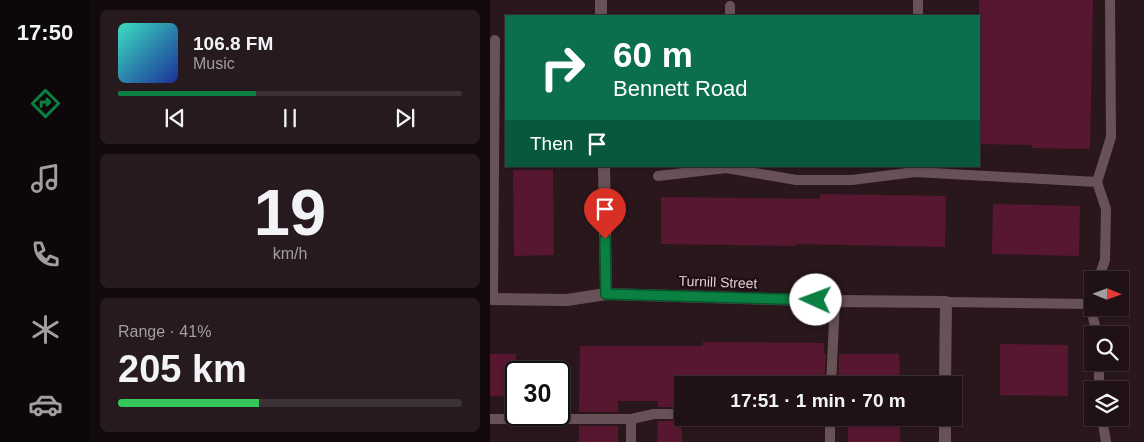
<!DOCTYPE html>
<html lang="en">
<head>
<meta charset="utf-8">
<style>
  :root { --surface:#1f1115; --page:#271a1e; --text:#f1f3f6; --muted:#a19da0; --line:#3c3134; --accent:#0b8043 }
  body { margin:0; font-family:Arial,sans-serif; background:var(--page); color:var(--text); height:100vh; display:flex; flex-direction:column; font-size:19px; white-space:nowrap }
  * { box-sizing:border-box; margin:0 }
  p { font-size:16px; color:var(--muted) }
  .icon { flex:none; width:28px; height:28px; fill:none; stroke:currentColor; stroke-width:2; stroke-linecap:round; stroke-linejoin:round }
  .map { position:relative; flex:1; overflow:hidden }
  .panel { display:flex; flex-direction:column; gap:10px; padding:10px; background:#11090c; width:400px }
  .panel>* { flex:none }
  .guide { position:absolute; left:15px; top:15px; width:475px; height:152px; border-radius:0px; box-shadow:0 1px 4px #0004,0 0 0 1px var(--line); background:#0b6e4f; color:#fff; overflow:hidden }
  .needle { width:32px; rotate:91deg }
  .buttons { position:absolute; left:594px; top:271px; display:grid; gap:10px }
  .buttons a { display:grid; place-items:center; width:45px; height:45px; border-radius:0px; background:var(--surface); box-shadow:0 1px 4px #0004,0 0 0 1px var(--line); font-size:25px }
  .speed { position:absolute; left:15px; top:361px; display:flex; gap:10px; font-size:25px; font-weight:700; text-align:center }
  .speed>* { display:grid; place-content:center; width:65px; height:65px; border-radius:50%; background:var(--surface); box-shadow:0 1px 4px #0004,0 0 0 1px var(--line); line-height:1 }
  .speed .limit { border:2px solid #111; border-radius:8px; background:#fff; color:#111 }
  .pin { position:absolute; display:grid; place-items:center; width:42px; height:42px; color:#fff; margin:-51px -21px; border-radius:50% 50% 50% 0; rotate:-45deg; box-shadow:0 0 5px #0007 }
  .pin .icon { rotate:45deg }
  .me { position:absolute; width:55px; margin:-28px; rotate:272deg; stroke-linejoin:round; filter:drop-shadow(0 0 4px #0008) }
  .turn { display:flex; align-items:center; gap:18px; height:105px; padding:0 25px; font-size:22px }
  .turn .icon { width:65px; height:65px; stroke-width:2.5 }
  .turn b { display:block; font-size:35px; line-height:42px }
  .then { display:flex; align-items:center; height:48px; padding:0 25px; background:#0003; gap:10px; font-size:19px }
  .big { font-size:38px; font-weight:700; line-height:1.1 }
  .panel .tile { flex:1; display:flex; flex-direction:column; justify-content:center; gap:8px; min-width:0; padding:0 18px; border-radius:8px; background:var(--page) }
  .panel .dial { align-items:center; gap:0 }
  .dial b { font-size:65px; line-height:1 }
  .song { display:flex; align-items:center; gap:15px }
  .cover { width:60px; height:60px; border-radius:8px; background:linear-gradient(135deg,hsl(170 70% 55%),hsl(230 70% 35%)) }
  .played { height:5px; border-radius:2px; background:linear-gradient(90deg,var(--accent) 40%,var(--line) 40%) }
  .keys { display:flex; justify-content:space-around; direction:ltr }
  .charge { height:8px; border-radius:4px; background:linear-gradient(90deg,#34c759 41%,var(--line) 0) }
  .trip { position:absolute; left:184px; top:376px; width:288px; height:50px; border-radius:0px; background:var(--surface); box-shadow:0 1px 4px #0004,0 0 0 1px var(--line); font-weight:700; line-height:50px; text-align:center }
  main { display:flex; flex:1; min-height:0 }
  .menu { display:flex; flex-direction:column; width:90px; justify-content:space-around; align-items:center; background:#0c0708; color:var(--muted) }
  .menu .icon { width:35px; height:35px }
  .menu .on { color:var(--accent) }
  .menu b { font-size:22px; color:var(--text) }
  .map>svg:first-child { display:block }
  .building { fill:#581731 }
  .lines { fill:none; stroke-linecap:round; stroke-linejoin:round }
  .service { stroke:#685258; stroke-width:10 }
  .minor { stroke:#685258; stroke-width:12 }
  .route-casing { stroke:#07532c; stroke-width:12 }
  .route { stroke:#0b8043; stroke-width:9 }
  .labels { text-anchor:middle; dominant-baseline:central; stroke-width:5; stroke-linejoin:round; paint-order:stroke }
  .street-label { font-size:14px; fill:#dccfd2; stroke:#1f0e13 }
</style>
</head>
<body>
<main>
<nav class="menu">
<b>17:50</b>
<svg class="icon on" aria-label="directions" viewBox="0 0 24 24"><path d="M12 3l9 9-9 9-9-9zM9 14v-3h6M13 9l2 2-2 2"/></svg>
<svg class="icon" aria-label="music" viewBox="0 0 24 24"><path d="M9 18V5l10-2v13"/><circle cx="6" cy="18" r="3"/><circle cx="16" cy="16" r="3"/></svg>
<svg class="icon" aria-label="phone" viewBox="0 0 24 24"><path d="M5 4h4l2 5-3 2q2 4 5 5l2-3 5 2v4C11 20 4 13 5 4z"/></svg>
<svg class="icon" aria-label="climate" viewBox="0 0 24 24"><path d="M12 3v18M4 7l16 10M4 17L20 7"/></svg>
<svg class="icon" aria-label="car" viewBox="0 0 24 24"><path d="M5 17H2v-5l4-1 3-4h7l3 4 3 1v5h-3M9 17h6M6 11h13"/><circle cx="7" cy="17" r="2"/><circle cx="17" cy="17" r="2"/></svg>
</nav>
<section class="panel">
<div class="tile">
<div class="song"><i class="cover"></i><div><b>106.8 FM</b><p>Music</p></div></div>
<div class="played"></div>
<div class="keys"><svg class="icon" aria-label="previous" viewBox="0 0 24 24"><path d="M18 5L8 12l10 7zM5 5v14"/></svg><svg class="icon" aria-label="pause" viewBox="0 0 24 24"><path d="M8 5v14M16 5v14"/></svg><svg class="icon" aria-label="next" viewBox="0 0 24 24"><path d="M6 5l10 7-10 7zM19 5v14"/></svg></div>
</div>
<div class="tile dial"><b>19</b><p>km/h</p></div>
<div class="tile"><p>Range · 41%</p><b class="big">205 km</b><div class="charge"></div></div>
</section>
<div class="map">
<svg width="654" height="442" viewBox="0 0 654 442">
  <rect width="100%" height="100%" fill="#29171c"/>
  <path class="building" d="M 489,0 L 603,0 L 600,149 L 542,148 L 542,145 L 489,144 Z
    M 23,170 L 63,170 L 64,255 L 24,256 Z
    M 330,194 L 456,196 L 455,247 L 306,244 L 306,246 L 171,244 L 171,197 L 330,199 Z
    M 503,204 L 590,206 L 589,256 L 502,254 Z
    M 213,342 L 334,343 L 334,354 L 336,354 L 334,385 L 192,385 L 192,407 L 168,407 L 168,401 L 128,401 L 128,412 L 89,412 L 90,346 L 213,346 Z
    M 510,344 L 578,345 L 578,396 L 510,395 Z
    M 0,354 L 26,354 L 26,397 L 0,396 Z
    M 349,354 L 409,354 L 410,385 L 348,385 Z
    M 358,418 L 410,418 L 410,442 L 358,442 Z
    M 168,421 L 192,421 L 192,442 L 167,442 Z
    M 89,426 L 128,426 L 128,442 L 89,442 Z"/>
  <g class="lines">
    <path class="service" d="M 240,16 L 240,6
      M 428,16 L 428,1
      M 168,176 L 236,168 L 306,180 L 362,180 L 425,172 L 607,182
      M 608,280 L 615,260 L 616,209 L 607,182 L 621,137 L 620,0
      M 602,296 L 600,304 L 607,335
      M 3,299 L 5,40
      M 456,302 L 600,304
      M 341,385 L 345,301
      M 609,390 L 609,362
      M 612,418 L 616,442
      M 0,419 L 141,419 L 164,414 L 192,414
      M 141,442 L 141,419
      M 340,442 L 340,418"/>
    <path class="minor" d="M 111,0 L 111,16
      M 114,166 L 116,294
      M 0,299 L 77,300 L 116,294 L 345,301 L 456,302 L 455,385
      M 455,442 L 455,418"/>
  </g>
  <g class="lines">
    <g class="route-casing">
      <path id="route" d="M 115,239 L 116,294 L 326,300"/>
    </g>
    <use href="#route" class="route"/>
  </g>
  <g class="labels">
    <g class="street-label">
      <text transform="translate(228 282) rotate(2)">Turnill Street</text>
    </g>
  </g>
</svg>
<div class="buttons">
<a><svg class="needle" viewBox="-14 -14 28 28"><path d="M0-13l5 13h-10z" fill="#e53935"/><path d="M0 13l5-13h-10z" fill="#a19da0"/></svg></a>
<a><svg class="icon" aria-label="search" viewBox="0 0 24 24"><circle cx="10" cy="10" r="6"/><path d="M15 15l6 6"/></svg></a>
<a><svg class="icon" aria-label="layers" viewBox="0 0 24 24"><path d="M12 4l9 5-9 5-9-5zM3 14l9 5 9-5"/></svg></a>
</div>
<div class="speed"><div class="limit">30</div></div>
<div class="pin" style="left:115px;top:239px;background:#d93025"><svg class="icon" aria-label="arrive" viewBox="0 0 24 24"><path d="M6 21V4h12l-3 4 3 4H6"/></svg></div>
<svg class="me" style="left:326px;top:300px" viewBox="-20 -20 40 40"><circle r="19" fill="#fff"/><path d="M0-13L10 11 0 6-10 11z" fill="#0b8043"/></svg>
<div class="trip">17:51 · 1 min · 70 m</div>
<div class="guide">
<div class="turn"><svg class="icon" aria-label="right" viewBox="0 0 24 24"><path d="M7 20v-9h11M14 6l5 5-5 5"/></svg><div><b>60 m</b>Bennett Road</div></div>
<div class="then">Then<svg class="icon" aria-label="arrive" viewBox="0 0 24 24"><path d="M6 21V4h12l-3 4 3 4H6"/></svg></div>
</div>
</div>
</main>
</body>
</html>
